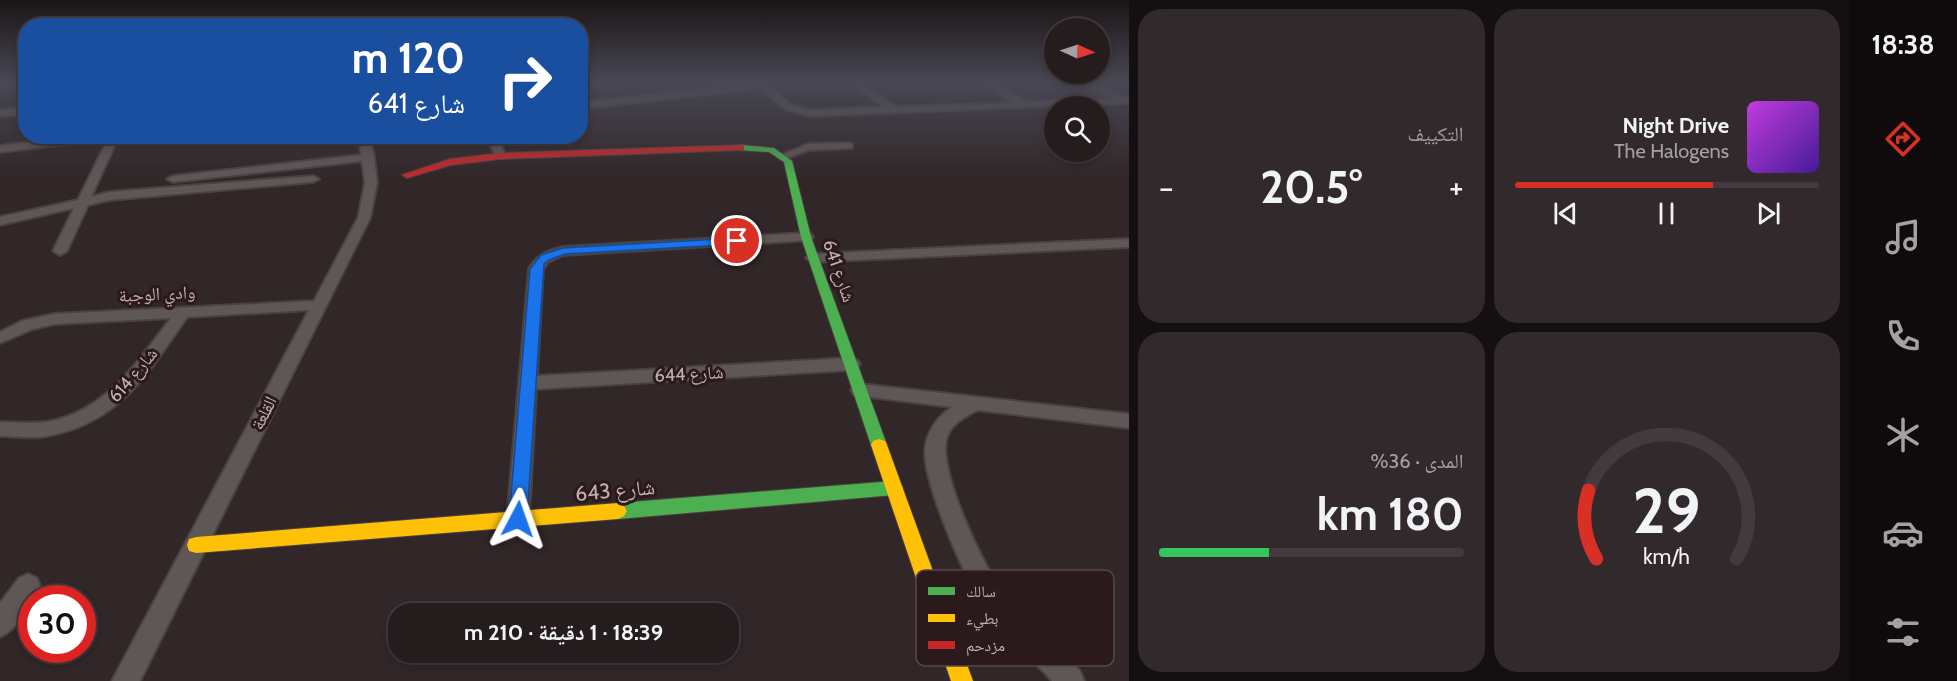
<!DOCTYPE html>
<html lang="ar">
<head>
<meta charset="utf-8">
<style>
  :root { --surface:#251c1e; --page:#31292b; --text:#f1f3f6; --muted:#a3a1a4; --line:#423a3c; --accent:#d93025 }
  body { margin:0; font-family:Cabin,"Noto Naskh Arabic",sans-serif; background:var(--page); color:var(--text); direction:rtl; height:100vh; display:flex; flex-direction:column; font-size:22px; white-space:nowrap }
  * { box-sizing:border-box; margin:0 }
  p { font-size:20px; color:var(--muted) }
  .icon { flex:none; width:33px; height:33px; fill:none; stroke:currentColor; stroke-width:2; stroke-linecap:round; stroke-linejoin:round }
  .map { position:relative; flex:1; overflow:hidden; direction:ltr }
  .details { display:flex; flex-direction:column; gap:9px; padding:9px; background:#140f10; width:720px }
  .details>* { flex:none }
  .top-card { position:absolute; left:18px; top:18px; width:570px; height:126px; border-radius:24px; box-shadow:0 3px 9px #0003,0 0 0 2px var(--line); direction:rtl; background:#1a4fa0; color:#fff; overflow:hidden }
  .needle { width:39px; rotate:93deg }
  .tools { position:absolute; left:1044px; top:18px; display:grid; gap:12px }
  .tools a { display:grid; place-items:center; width:66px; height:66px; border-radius:50%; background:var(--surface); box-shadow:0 3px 9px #0003,0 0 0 2px var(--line); font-size:30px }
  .speed { position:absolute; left:18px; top:585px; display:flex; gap:12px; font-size:30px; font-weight:700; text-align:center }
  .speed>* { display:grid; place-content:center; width:78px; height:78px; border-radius:50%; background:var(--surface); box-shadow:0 3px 9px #0003,0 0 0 2px var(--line); line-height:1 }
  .speed .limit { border:9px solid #d22; background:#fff; color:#111 }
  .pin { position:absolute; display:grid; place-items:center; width:51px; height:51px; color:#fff; margin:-26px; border:3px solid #fff; border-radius:50%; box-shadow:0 2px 6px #0007 }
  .me { position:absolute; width:66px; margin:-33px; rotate:4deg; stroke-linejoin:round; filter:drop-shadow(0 0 4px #0008) }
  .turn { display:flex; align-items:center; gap:21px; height:126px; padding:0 24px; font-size:27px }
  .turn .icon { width:78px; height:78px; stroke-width:2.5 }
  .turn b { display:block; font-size:42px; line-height:51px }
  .big { font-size:45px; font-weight:700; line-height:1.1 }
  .details .widget { flex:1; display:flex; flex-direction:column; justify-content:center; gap:9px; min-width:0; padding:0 21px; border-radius:24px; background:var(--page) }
  .details .dial { align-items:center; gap:0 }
  .dial svg { height:156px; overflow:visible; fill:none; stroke:var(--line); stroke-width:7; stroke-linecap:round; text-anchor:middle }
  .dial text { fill:var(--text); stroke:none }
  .song { display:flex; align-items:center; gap:18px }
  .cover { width:72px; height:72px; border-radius:9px; background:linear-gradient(135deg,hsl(290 70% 55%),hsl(260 70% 35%)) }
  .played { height:6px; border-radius:3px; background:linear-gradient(90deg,var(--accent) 65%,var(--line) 65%) }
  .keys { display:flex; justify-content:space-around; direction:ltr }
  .heat { display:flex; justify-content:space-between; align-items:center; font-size:33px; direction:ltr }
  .charge { height:9px; border-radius:4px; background:linear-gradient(90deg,#34c759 36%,var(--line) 0) }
  .details .tiles { flex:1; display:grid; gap:9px; grid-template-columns:repeat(2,1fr) }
  .trip { position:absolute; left:388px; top:603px; width:351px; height:60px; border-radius:24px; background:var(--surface); box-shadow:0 3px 9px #0003,0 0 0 2px var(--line); font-weight:700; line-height:60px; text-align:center; direction:rtl }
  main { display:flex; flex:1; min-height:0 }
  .tab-bar { display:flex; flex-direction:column; width:108px; justify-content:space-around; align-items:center; background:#0f0b0c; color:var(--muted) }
  .tab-bar .icon { width:42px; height:42px }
  .tab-bar .active { color:var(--accent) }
  .tab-bar b { font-size:27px; color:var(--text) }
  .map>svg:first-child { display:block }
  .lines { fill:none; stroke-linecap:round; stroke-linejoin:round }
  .street-casing { stroke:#4b4142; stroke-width:4 }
  .fast-casing { stroke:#4b4142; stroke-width:2 }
  .slow-casing { stroke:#4b4142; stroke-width:2 }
  .jam-casing { stroke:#4b4142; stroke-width:2 }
  .street { fill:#5f5656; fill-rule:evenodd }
  .fast { fill:#4caf50; fill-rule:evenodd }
  .slow { fill:#ffc107; fill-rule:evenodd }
  .jam { fill:#c62828; fill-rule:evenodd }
  .route { fill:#1a73e8; stroke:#114b97; stroke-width:1.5 }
  .labels { text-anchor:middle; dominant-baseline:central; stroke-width:6; stroke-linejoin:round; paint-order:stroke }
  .street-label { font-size:18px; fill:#c3afb1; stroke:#2b1a1c }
  .near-street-label { font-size:21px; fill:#c3afb1; stroke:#2b1a1c }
  .key { fill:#2b1a1c; stroke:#594749; stroke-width:1.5 }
  .key-label { font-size:16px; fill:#c3afb1 }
</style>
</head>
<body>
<main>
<nav class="tab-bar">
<b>18:38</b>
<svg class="icon active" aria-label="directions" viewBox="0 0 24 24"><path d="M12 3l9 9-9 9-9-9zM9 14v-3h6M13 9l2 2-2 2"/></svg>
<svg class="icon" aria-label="music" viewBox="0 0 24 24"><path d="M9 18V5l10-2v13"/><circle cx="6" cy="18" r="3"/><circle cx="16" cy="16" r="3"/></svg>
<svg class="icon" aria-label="phone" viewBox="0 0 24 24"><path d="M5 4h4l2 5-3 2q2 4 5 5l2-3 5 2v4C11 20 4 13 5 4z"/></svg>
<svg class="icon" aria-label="climate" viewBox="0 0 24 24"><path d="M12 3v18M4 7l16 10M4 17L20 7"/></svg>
<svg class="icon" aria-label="car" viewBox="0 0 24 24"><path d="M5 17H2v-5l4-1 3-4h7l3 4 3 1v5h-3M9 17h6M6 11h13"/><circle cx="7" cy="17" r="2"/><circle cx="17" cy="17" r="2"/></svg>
<svg class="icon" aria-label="filters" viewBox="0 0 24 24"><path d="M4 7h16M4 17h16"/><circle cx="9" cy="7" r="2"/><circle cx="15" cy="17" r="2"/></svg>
</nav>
<section class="details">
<div class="tiles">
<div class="widget">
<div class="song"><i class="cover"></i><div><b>Night Drive</b><p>The Halogens</p></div></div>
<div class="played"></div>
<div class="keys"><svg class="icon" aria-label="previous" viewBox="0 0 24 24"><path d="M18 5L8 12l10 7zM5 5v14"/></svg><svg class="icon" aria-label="pause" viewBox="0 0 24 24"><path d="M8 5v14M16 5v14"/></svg><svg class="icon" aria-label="next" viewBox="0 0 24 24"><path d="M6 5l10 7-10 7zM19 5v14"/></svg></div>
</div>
<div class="widget"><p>التكييف</p>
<div class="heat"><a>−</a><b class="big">20.5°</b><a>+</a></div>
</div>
<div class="widget dial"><svg viewBox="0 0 100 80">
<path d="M14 69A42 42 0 1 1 86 69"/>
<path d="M14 69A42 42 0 0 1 10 34" stroke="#d93025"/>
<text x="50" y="56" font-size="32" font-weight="700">29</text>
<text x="50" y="72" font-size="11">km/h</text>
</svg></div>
<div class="widget"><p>المدى · 36%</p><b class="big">180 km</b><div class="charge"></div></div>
</div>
</section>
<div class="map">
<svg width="1129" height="681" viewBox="0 0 1129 681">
  <rect width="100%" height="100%" fill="#312628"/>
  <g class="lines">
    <g class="street-casing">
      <path id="street" d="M 0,82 L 25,82 L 0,86 Z
        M 756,82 L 765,82 L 791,105 L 810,110 L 884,107 L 850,82 L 860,82 L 896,107 L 1015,103 L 979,82 L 990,82 L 1027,102 L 1115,99 L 1079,82 L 1091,82 L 1126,97 L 1129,99 L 1129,103 L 810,116 L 785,109 L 761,88 L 580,109 L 580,103 Z
        M 26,108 L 26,114 L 0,116 L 0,110 Z
        M 78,136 L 119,136 L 91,197 L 109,192 L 313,176 L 319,179 L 313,182 L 109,200 L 88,205 L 67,251 L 60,255 L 53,251 L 74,208 L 0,225 L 0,217 L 78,200 L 108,139 L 0,152 L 0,146 Z
        M 359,136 L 369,136 L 374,157 L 377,183 L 370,218 L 140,681 L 112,681 L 309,310 L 187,317 C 148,373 120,423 47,436 C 31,439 15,436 0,436 L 0,422 C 15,422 31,424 46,422 C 106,412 137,362 171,318 L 54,324 L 33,329 L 0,343 L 0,332 L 22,321 L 54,314 L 314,301 L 358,218 L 365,183 L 362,161 L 173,182 L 167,179 L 173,176 L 361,155 Z
        M 486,136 L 496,136 L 506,156 L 505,158 L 497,158 Z
        M 848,143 L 852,144 L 852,148 L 809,150 L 784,159 L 779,156 L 808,144 Z
        M 806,233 L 811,234 L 813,237 L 811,240 L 563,255 L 548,262 L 543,269 L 537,376 L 851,358 L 857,360 L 860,364 L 857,368 L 851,370 L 536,389 L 529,519 L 526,526 L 518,529 L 510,526 L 507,519 L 529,269 C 537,254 548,251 563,247 Z
        M 1129,239 L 1129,247 L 813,262 L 806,258 L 813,254 Z
        M 860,384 L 1129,414 L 1129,428 L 978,410 C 966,416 952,423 947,437 C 936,468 985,571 1006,597 C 1028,624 1056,645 1080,671 L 1084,681 L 1052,681 C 1032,658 1007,639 989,614 C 968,587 925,487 925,453 C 925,434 937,417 952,407 L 854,395 L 851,390 L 854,385 Z
        M 28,574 L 37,578 L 40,586 C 33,602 18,629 0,637 L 0,603 L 19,578 Z"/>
    </g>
    <g class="fast-casing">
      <path id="fast" d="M 741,145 L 774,148 L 792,161 L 811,237 L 887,445 L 885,449 L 879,451 L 873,449 L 871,445 L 801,237 L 784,162 L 769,152 L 738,150 L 738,146 Z
        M 894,481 L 900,483 L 903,488 L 900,493 L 894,495 L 618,519 L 612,516 L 609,511 L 612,506 L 618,503 Z"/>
    </g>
    <g class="slow-casing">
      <path id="slow" d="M 879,439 L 885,441 L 887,445 L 973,681 L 951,681 L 871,445 L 873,441 Z
        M 618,503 L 624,506 L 627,511 L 624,516 L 618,519 L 196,553 L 189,551 L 187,545 L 189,539 L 196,537 Z"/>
    </g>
    <g class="jam-casing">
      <path id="jam" d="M 741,145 L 744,146 L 744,150 L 501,159 L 451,165 L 407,178 L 402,175 L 450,159 L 501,153 Z"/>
    </g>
    <use href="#street" class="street"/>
    <use href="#fast" class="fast"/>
    <use href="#slow" class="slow"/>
    <use href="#jam" class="jam"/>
  </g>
  <linearGradient id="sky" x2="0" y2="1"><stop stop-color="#1b1516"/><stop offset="0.46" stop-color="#484753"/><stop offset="1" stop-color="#484753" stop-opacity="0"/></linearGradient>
  <rect width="1129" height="178" fill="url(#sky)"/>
  <path class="route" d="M 737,238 L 742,241 L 741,244 L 565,254 L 549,260 L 544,264 L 527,519 L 524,525 L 518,527 L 511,525 L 509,519 L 530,269 L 541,255 L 563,248 Z"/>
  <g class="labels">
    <g class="street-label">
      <text transform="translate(839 271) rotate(71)">شارع 641</text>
      <text transform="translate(157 294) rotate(-3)">وادي الوجبة</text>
      <text transform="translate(689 374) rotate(-3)">شارع 644</text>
      <text transform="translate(133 375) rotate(-50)">شارع 614</text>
      <text transform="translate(264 413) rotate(-63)">القلعة</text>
    </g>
    <g class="near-street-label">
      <text transform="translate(615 490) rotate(-5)">شارع 643</text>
    </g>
  </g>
  <rect x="916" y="570" width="198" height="96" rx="9" class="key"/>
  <rect x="928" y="587" width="27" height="8" fill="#4caf50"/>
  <rect x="928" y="614" width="27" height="8" fill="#ffc107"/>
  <rect x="928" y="641" width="27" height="8" fill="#c62828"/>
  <g class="key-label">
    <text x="966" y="597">سالك</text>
    <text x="966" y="624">بطيء</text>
    <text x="966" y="651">مزدحم</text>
  </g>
</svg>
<div class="tools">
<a><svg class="needle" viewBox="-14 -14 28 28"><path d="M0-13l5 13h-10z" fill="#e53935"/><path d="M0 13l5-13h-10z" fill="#a3a1a4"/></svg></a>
<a><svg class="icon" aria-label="search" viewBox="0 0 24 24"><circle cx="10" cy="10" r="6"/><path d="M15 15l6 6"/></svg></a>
</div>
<div class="speed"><div class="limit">30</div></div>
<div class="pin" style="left:737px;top:241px;background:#d93025"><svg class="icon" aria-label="arrive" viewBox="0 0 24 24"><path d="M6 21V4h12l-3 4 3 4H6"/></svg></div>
<svg class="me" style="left:518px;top:519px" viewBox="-20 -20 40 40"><path d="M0-17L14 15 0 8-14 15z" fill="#1a73e8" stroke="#fff" stroke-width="4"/></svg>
<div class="trip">18:39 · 1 دقيقة · 210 m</div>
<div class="top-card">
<div class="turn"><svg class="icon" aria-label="right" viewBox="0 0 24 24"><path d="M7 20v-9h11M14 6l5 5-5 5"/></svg><div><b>120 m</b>شارع 641</div></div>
</div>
</div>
</main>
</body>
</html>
